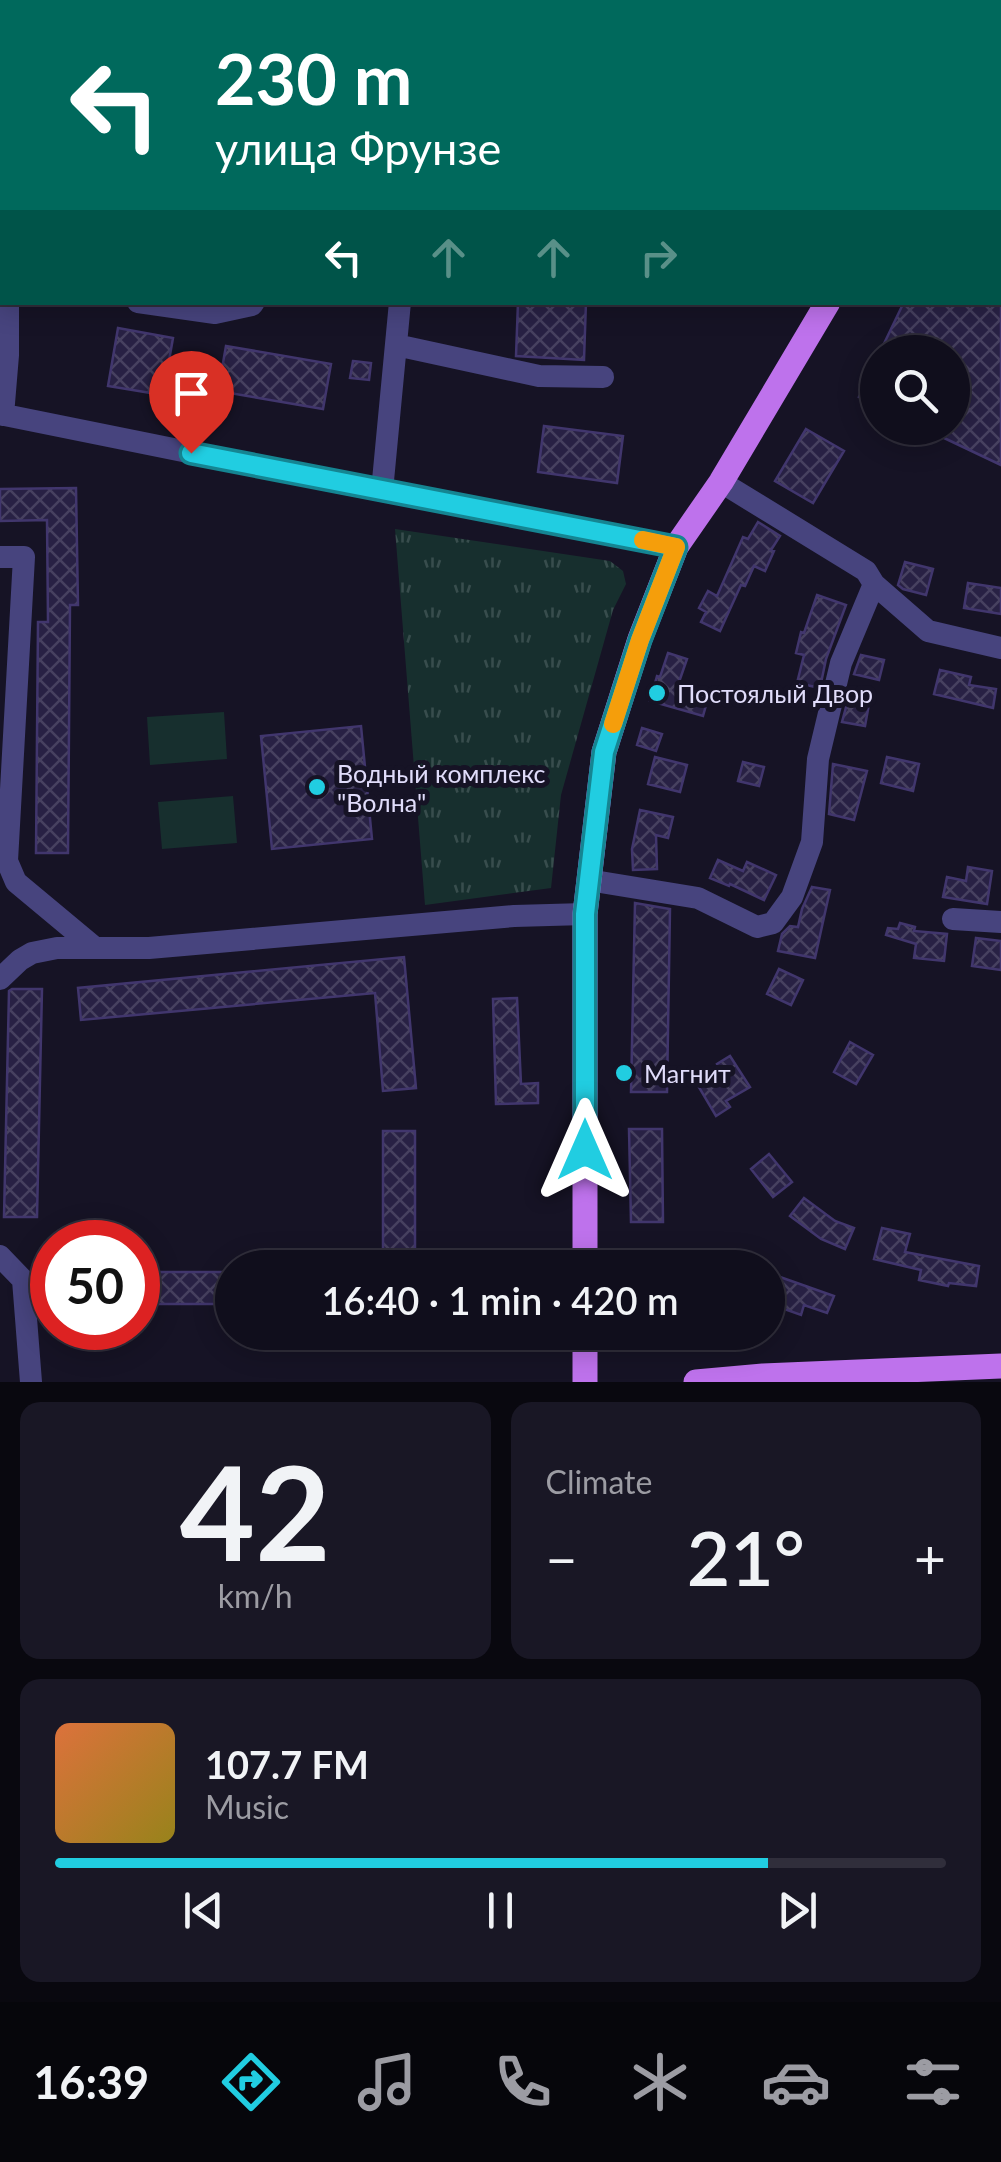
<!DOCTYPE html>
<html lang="en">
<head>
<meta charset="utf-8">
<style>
  :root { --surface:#100e1c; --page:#191725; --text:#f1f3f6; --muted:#9c9ca3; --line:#302e3b; --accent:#21cde1 }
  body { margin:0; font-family:Lato,sans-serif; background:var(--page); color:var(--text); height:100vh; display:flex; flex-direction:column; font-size:38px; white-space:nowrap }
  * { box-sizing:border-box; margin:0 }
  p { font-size:32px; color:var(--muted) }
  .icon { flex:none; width:55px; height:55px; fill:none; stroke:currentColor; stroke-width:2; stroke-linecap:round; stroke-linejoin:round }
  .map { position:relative; height:1382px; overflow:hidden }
  .details { display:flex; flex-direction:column; gap:20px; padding:20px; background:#09080f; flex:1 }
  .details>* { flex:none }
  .guide { position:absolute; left:0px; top:0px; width:1002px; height:305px; box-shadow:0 5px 25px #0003,0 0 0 2px var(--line); background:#00695c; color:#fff; overflow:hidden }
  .buttons { position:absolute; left:860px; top:335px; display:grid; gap:20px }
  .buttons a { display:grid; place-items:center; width:110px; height:110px; border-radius:50%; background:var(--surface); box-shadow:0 5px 25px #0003,0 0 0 2px var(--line); font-size:50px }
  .speed { position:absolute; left:30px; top:1220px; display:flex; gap:20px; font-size:50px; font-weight:700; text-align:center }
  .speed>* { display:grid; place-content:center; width:130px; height:130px; border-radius:50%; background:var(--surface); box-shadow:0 5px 25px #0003,0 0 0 2px var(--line); line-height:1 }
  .speed .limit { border:15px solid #d22; background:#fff; color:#111 }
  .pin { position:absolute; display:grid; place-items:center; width:85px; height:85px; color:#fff; margin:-102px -42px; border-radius:50% 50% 50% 0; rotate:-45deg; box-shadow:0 0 10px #0007 }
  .pin .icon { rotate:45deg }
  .me { position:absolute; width:110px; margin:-55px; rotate:0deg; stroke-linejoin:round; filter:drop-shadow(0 0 8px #0008) }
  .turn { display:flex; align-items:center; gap:35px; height:210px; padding:0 50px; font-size:45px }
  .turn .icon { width:130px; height:130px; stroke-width:2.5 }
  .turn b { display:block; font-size:70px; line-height:85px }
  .lanes { display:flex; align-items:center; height:95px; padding:0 50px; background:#0003; justify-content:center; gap:50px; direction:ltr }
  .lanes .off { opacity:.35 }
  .big { font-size:75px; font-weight:600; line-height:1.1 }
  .details .tile { flex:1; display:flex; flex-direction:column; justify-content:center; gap:15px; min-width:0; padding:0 35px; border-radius:20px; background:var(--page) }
  .details .dial { align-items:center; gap:0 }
  .dial b { font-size:130px; line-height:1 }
  .song { display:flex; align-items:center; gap:30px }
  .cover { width:120px; height:120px; border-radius:15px; background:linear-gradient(135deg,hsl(20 70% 55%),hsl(50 70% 35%)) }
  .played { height:10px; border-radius:5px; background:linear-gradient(90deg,var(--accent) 80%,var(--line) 80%) }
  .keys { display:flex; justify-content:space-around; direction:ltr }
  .heat { display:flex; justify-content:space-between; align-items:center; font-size:55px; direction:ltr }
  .details .tiles { flex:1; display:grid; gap:20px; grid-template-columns:1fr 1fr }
  .tile:last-child { grid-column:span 2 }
  .trip { position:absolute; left:215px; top:1250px; width:570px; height:100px; border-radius:50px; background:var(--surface); box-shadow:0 5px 25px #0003,0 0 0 2px var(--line); font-weight:600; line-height:100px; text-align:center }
  .tab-bar { display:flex; height:160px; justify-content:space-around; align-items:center; background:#06060b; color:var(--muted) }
  .tab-bar .icon { width:70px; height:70px }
  .tab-bar .on { color:var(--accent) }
  .tab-bar b { font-size:45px; color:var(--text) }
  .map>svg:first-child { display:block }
  .park { fill:url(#park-tufts) }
  .pitch { fill:#172f2e }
  .building { fill:url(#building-cross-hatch); stroke:#41366d; stroke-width:2.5 }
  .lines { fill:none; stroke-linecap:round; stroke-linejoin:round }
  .minor { stroke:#47447e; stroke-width:22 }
  .major { stroke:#be72ec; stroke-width:25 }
  .rail { stroke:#21cde1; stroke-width:5; stroke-dasharray:15 12; stroke-linecap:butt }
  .route-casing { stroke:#158592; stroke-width:25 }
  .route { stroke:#21cde1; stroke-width:18 }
  .slow { stroke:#f59e0b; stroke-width:18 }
  .poi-dot { fill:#21cde1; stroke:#161325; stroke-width:4 }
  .labels { text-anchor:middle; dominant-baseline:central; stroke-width:10; stroke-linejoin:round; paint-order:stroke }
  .poi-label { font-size:25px; fill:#e0dcfa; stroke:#161325; text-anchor:start }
</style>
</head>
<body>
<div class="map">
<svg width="1001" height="1382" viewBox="0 0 1001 1382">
  <defs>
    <pattern id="park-tufts" width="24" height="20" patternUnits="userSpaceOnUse" patternTransform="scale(2.5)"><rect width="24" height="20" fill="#172f2e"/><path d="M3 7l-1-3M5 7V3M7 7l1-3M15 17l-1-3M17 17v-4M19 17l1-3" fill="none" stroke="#384d4d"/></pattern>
    <pattern id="building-cross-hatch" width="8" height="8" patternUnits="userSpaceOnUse" patternTransform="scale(2.5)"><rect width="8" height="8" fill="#282144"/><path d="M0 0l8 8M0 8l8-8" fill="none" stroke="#474160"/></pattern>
  </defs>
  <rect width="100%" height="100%" fill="#161325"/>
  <path class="park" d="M 395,529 L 610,561 L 623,571 L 626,584 L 613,610 L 561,795 L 551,888 L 425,905 Z"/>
  <path class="pitch" d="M 224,712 L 227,759 L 150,765 L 147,717 Z
    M 233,796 L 237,843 L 162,849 L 158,802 Z"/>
  <path class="building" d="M 518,302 L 586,302 L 584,360 L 516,356 Z
    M 904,302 L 1001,302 L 1001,465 L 923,428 L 952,428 L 952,352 L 880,352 Z
    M 118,328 L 173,338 L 163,395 L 108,386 Z
    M 226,346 L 331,364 L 323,409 L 218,391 Z
    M 878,358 L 878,406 L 859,397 Z
    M 353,361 L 371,363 L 369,380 L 350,378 Z
    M 544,426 L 623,436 L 617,483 L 538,472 Z
    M 806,429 L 844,451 L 813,503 L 775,481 Z
    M 76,488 L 78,605 L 70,605 L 68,853 L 36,853 L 38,622 L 48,622 L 47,520 L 0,521 L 0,489 Z
    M 758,522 L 780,536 L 771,550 L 774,551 L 765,571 L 754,566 L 745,586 L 741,585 L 720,631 L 701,622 L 706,612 L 699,608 L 708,591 L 717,596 L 743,537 L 748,539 Z
    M 905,562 L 933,569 L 926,595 L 903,589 L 898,585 Z
    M 968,583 L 1001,588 L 1001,614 L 964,608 Z
    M 817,595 L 846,605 L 826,659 L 820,688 L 797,683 L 804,655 L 796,653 L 801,632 L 804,633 Z
    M 668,653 L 687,659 L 679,682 L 710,691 L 703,716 L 650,701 L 657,676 L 660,677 Z
    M 861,655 L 884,660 L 879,680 L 854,674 Z
    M 940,670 L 971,677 L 969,685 L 996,689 L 993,708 L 934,694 Z
    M 848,700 L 869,704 L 865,726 L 842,722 Z
    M 361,726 L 372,839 L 272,849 L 261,736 Z
    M 642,728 L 662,734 L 656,751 L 637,745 Z
    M 655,757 L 687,765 L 680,792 L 648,784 Z
    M 887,757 L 919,764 L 913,791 L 881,783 Z
    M 743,762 L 764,767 L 759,786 L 738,781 Z
    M 833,764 L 867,771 L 854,820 L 829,814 Z
    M 640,810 L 673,817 L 668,838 L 656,835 L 657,869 L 633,870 L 632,849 Z
    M 718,860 L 743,871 L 747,862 L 776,875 L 764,900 L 730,884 L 729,886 L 710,878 Z
    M 968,867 L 992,871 L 987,904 L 943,897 L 947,877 L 966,881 Z
    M 812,887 L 830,890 L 815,958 L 778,951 L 782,934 L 790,926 L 798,927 L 802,909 Z
    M 635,903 L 670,909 L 667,1092 L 631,1092 Z
    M 900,923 L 915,927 L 914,931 L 947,934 L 944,961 L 914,958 L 916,944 L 886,935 L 888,928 L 898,929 Z
    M 976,938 L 1001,941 L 1001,970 L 972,966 Z
    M 404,957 L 416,1088 L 383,1091 L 375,993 L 81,1020 L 78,988 Z
    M 779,969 L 803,980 L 791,1005 L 767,994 Z
    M 12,989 L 42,989 L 37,1217 L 4,1217 L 9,991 Z
    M 517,998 L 521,1084 L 538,1083 L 538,1103 L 496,1104 L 493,999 Z
    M 850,1042 L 873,1055 L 856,1084 L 834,1072 Z
    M 730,1056 L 750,1087 L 726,1101 L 730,1107 L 716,1116 L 697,1084 L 720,1070 L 717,1064 Z
    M 629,1129 L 662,1129 L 663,1222 L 631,1222 Z
    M 383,1131 L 415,1131 L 415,1268 L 383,1268 Z
    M 769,1154 L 792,1182 L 773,1197 L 751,1169 Z
    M 804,1198 L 835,1221 L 854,1228 L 845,1249 L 821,1239 L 790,1216 Z
    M 882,1228 L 910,1234 L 905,1252 L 979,1266 L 976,1286 L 949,1283 L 948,1286 L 919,1280 L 921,1270 L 874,1259 Z
    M 138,1272 L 232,1272 L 232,1304 L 138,1304 Z
    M 780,1277 L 834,1296 L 827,1313 L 804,1305 L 801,1315 L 770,1304 Z"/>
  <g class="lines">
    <path class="minor" d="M 390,0 L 390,2
      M 0,76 L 2,88
      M 138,302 L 215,313 L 252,305 L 254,302
      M 396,345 L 539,376 L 603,377
      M 0,414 L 341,483 L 676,547
      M 3,415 L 8,355 L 8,302
      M 721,482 L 866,571 L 874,584 L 928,631 L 1001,648
      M 382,491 L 400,302
      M 0,557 L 24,557 L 7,861
      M 0,854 L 7,861 L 16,882 L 94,947
      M 588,880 L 698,898 L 757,927 L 773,923 L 792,897 L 812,842 L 818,759 L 841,663 L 874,584
      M 953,919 L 1001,922
      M 0,979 L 20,960 L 32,953 L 57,948 L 149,948 L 514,916 L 585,914
      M 0,1256 L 23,1280 L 31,1382"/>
    <path class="major" d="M 911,2 L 912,0
      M 585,1268 L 585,914 L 604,752 L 640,639 L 676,547 L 721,482 L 828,302
      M 585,1382 L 585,1332
      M 696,1382 L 763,1376 L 1001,1366"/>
    <path class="rail" d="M 642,0 L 649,2
      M 1000,124 L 1001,124"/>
  </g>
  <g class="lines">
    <g class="route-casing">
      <path id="route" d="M 191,453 L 676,547 L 640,640 L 604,752 L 585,914 L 585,1150"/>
    </g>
    <use href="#route" class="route"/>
    <path class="slow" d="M 613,724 L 640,640 L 676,547 L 643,540"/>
  </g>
  <g class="poi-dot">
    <circle cx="657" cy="693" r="10"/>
    <circle cx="317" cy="787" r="10"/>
    <circle cx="624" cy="1073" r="10"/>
  </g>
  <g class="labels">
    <g class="poi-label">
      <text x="677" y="693">Постоялый Двор</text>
      <text x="337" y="773">Водный комплекс<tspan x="337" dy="29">"Волна"</tspan></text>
      <text x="644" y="1073">Магнит</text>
    </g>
  </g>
</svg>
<div class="buttons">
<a><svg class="icon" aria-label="search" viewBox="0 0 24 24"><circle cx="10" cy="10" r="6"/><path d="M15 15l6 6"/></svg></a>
</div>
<div class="speed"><div class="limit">50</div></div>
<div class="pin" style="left:191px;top:453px;background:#d93025"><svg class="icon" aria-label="arrive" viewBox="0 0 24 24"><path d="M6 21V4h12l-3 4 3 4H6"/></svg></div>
<svg class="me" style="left:585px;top:1150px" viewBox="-20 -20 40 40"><path d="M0-17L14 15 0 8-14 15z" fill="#21cde1" stroke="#fff" stroke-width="4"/></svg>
<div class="trip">16:40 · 1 min · 420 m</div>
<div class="guide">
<div class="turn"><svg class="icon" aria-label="left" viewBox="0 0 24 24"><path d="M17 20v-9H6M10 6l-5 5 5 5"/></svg><div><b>230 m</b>улица Фрунзе</div></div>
<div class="lanes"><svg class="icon" aria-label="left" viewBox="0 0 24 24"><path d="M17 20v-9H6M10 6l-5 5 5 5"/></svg><svg class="icon off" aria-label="ahead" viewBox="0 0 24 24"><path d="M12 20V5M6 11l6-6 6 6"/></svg><svg class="icon off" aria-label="ahead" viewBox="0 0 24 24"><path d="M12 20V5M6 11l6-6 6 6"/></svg><svg class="icon off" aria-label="right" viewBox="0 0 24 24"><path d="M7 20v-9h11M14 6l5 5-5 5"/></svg></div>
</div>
</div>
<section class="details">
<div class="tiles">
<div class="tile dial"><b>42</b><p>km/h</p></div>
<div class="tile"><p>Climate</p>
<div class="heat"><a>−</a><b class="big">21°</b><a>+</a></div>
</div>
<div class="tile">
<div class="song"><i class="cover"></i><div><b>107.7 FM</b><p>Music</p></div></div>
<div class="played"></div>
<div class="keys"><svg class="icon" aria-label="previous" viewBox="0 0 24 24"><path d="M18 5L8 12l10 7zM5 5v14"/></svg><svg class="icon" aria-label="pause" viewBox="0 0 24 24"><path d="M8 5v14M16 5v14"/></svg><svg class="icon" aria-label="next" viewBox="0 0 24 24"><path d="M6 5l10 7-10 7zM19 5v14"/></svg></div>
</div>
</div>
</section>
<nav class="tab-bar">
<b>16:39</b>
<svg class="icon on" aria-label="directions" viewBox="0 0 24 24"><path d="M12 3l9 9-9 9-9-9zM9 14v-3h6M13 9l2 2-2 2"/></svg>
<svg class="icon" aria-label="music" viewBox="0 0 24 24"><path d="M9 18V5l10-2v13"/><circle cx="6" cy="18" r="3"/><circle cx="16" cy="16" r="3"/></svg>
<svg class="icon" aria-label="phone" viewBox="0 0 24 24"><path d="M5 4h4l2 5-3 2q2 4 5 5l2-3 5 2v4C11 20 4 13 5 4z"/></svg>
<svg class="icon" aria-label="climate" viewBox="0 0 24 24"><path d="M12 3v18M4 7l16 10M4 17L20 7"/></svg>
<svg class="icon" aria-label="car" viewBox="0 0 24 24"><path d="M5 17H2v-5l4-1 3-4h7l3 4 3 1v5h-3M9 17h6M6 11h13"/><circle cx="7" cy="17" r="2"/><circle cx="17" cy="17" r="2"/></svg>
<svg class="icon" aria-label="filters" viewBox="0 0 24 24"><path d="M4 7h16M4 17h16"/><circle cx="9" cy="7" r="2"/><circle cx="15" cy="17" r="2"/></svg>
</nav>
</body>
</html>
